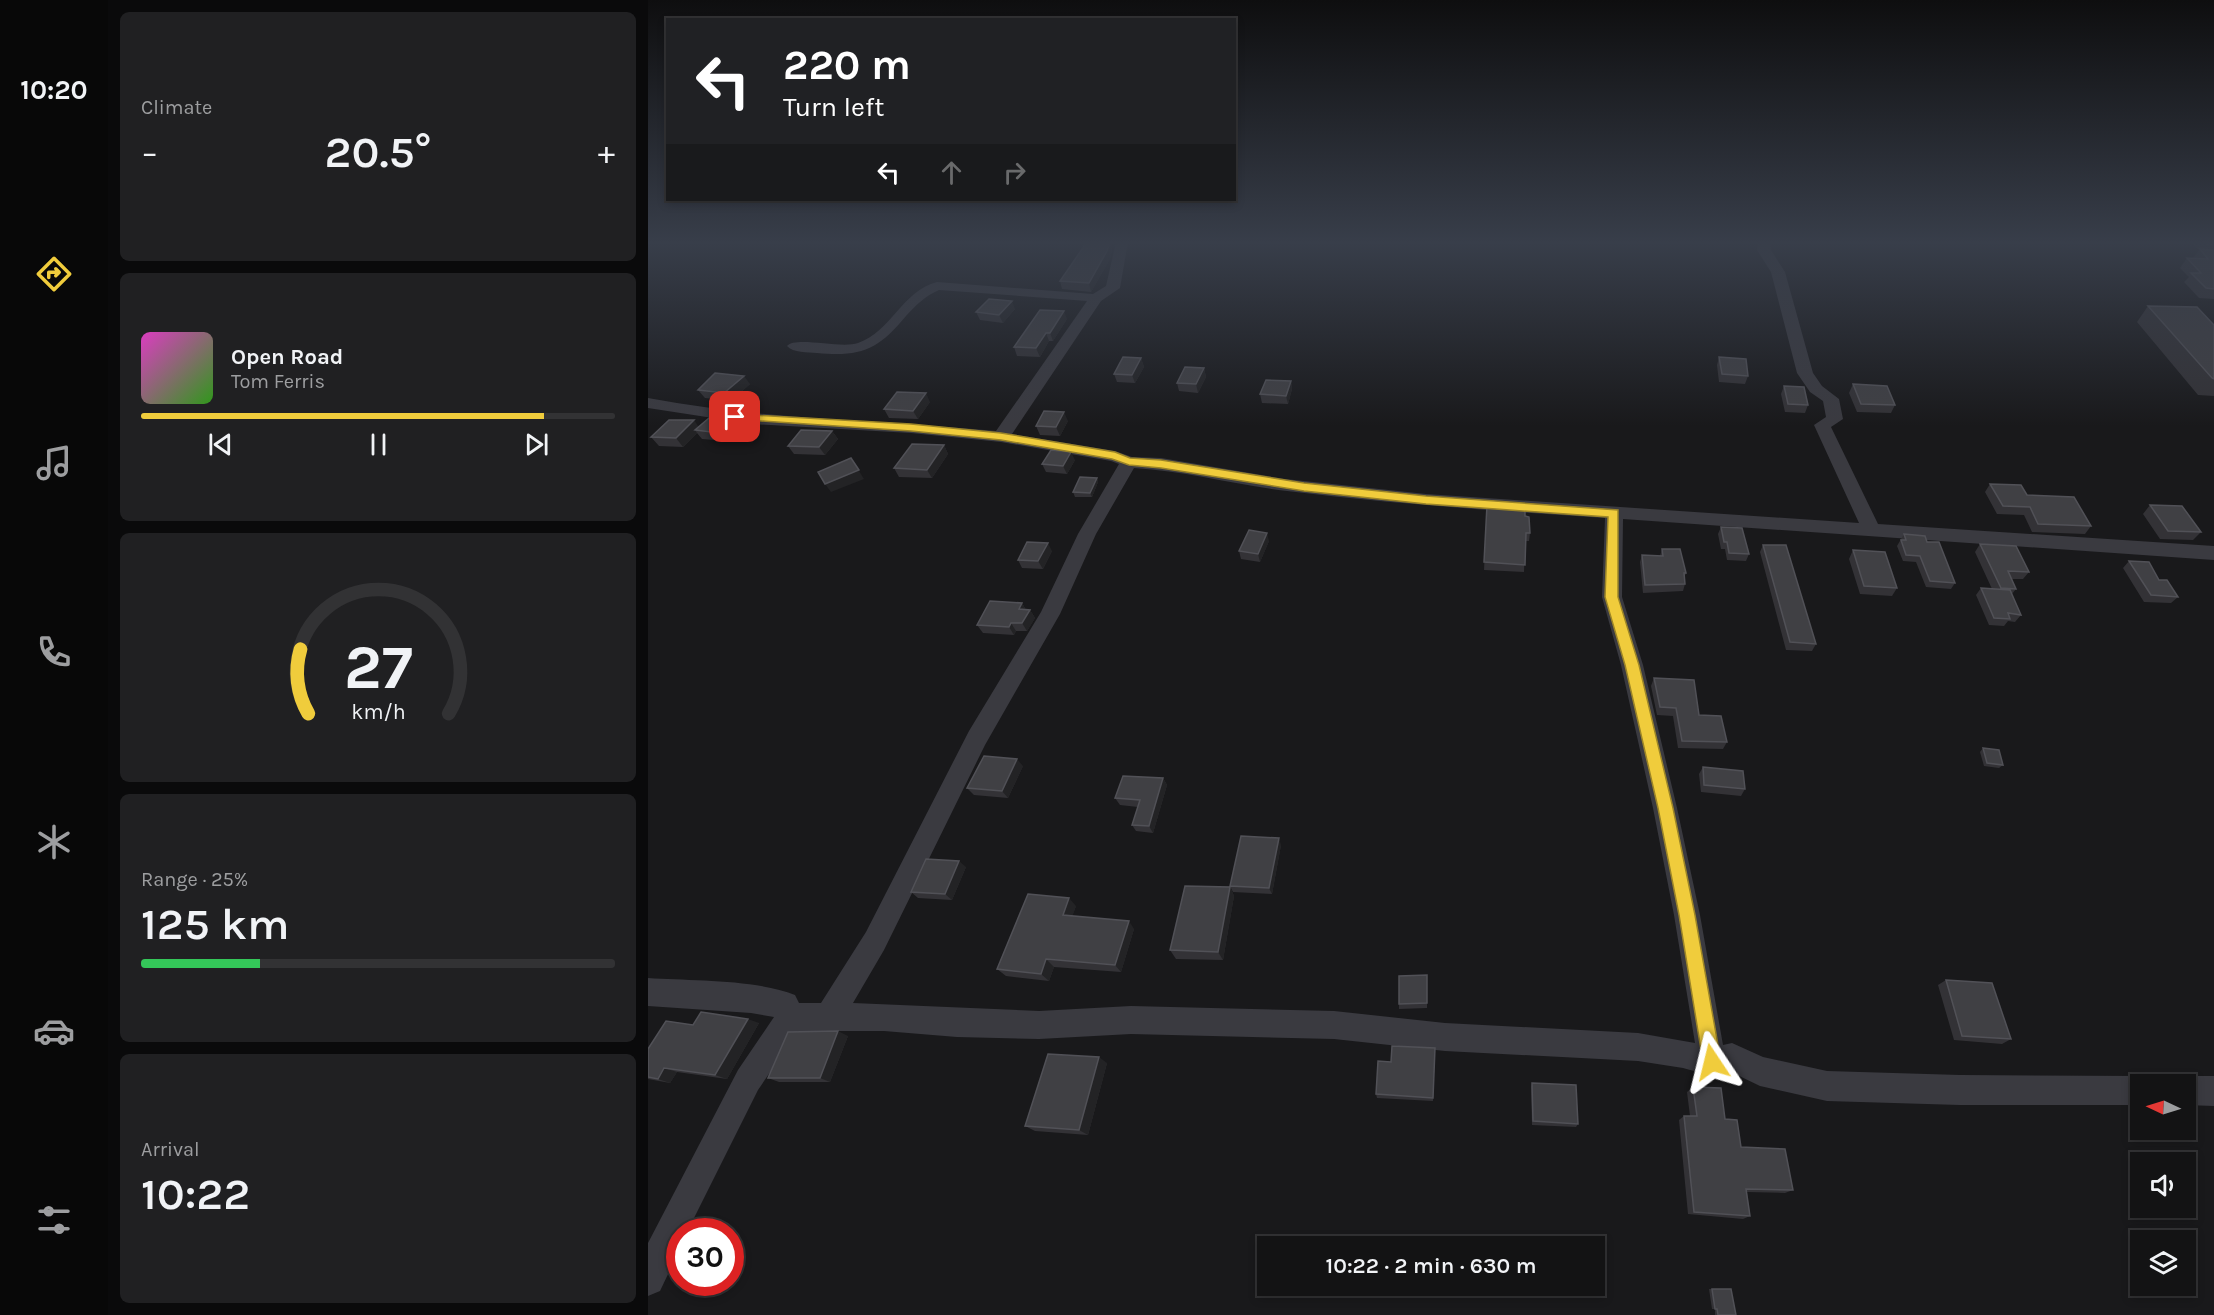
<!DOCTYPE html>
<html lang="en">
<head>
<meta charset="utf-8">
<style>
  :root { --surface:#131314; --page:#202022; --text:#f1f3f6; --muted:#9d9ea0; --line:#323234; --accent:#f0cc3c }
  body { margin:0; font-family:Karla,sans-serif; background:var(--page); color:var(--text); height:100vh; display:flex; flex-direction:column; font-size:22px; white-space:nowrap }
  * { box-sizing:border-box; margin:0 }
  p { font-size:20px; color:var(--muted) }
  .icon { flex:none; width:33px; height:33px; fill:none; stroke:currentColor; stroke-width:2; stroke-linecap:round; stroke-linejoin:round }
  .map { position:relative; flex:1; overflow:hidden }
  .panel { display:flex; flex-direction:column; gap:12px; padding:12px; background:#0a0a0b; width:540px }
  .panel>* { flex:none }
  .top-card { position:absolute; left:18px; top:18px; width:570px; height:183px; border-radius:0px; box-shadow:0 3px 9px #0003,0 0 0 2px var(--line); background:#202124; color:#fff; overflow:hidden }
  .needle { width:39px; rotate:274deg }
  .controls { position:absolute; left:1482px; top:1074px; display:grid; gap:12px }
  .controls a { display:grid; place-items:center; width:66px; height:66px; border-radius:0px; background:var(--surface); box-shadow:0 3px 9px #0003,0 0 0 2px var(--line); font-size:30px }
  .speed { position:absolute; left:18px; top:1218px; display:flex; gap:12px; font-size:30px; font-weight:700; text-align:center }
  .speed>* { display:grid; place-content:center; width:78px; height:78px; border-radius:50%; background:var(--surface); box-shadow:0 3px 9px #0003,0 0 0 2px var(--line); line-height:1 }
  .speed .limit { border:9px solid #d22; background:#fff; color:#111 }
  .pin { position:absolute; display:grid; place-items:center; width:51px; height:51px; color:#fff; margin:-26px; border-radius:12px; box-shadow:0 3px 9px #0006 }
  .me { position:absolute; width:66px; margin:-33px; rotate:350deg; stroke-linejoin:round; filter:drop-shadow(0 0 4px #0008) }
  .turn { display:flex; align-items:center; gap:21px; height:126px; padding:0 18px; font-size:27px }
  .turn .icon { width:78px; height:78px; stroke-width:2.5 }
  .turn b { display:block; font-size:42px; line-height:51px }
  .lanes { display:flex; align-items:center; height:57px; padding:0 18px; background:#0003; justify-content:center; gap:30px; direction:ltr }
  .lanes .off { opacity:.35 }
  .big { font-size:45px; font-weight:600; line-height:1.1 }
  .panel .card { flex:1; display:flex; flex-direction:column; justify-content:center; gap:9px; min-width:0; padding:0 21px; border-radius:9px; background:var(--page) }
  .panel .dial { align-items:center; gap:0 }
  .dial svg { height:156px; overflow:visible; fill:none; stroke:var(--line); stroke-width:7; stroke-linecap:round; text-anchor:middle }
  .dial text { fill:var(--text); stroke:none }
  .song { display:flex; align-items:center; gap:18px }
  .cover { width:72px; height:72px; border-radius:9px; background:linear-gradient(135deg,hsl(310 70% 55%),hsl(110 70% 35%)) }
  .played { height:6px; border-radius:3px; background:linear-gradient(90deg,var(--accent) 85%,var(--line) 85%) }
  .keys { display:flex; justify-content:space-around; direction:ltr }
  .heat { display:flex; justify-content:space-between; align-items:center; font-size:33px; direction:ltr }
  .charge { height:9px; border-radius:4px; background:linear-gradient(90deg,#34c759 25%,var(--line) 0) }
  .trip { position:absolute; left:609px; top:1236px; width:348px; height:60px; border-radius:0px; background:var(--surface); box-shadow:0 3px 9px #0003,0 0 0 2px var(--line); font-weight:600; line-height:60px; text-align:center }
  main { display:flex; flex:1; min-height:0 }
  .menu { display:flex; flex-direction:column; width:108px; justify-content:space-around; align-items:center; background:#080808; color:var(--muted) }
  .menu .icon { width:42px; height:42px }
  .menu .selected { color:var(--accent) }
  .menu b { font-size:27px; color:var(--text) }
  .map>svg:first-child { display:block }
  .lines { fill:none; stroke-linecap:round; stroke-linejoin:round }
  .minor { fill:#3a3a40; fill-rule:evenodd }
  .wall { fill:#333236 }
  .shaded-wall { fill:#232325 }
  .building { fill:#404044; stroke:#515157; stroke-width:1.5 }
  .route { fill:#f0cc3c; stroke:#9c8527; stroke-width:1.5 }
</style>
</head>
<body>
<main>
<nav class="menu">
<b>10:20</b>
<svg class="icon selected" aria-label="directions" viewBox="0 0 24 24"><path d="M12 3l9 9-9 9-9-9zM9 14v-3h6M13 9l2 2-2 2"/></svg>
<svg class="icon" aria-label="music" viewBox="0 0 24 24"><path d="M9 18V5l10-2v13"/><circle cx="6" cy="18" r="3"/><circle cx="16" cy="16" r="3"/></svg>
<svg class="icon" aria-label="phone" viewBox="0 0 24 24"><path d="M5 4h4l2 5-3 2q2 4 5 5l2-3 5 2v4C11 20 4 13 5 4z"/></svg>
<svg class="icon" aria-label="climate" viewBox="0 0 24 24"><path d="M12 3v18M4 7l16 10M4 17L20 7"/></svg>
<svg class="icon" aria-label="car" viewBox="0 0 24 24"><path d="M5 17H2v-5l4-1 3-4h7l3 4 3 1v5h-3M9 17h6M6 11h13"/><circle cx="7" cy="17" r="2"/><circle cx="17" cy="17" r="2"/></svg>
<svg class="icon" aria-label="filters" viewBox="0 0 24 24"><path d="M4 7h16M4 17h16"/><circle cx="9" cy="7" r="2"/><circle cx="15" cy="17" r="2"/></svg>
</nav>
<section class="panel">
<div class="card"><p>Climate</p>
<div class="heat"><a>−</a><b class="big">20.5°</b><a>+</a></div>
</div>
<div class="card">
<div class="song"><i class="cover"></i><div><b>Open Road</b><p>Tom Ferris</p></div></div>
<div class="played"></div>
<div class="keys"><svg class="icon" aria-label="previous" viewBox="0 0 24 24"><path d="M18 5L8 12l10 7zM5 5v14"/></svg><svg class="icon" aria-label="pause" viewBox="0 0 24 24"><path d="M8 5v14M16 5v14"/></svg><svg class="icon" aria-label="next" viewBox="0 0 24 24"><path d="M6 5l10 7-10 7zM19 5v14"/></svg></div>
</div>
<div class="card dial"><svg viewBox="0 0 100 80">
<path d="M14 69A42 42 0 1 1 86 69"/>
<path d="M14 69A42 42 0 0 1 10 36" stroke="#f0cc3c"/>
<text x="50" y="56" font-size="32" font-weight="700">27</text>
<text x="50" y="72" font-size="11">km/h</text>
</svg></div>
<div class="card"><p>Range · 25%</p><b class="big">125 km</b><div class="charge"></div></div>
<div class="card"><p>Arrival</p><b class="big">10:22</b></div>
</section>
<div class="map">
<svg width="1566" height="1315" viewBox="0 0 1566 1315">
  <rect width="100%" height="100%" fill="#19191b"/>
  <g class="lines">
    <path class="minor" d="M 468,242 L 480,242 L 472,288 L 453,301 L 364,434 L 467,451 L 484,457 L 513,458 L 637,479 L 778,494 L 1211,523 L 1166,425 L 1178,417 L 1175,401 L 1162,392 L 1149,373 L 1123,272 L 1109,250 L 1110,242 L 1122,242 L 1123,250 L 1137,272 L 1165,373 L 1174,386 L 1191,399 L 1195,419 L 1183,427 L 1230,524 L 1566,546 L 1566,560 L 975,519 L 974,597 L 995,665 L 1029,808 L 1052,915 L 1075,1045 L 1084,1043 L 1115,1057 L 1179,1071 L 1312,1075 L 1492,1076 L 1502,1081 L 1504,1084 L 1492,1084 L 1492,1105 L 1312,1105 L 1179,1101 L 1112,1086 L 1083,1072 L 1064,1076 L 1035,1068 L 990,1061 L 797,1051 L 686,1039 L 483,1034 L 391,1039 L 309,1037 L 236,1031 L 150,1031 L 110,1090 L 39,1232 L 32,1232 L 32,1249 L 12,1291 L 0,1296 L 0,1243 L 90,1070 L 126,1017 L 103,1013 L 0,1006 L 0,978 C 43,981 107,979 147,995 L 151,1003 L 173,1003 L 218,932 L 321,731 L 393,612 L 430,534 L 471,464 L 463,461 L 353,442 L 263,433 L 104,424 L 0,408 L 0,398 C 115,420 232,420 348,431 L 439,301 L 291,290 C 277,296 268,305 258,316 C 230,350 213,357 169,353 C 160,352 145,353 139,346 C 148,336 193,349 210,343 C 243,332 254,291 289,282 L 445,294 L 458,286 ZM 486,468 C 538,471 588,485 639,491 C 745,504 851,511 957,518 L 954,597 L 973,665 L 1005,808 L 1026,915 L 1047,1043 L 990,1033 L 797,1023 L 686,1011 L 483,1006 L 391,1011 L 205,1003 L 236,950 L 337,745 L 412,614 L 448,534 Z
      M 1538,1076 L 1566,1076 L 1566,1106 L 1538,1105 L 1538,1084 L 1526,1084 L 1528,1081 Z"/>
  </g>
  <path class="wall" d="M 462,242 L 464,250 L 462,259 L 443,292 L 414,289 L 412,281 Z
    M 1542,242 L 1566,242 L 1566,299 L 1551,298 L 1536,282 L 1541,277 L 1532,268 L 1539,258 L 1545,258 L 1551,250 Z
    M 1500,306 L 1566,325 L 1566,396 L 1550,395 L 1489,322 Z
    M 367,309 L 355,323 L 332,320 L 328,312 Z
    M 419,319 L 405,341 L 401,341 L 392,357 L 369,356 L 366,347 Z
    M 1071,357 L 1100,376 L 1097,384 L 1071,382 L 1069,365 Z
    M 493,358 L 496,367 L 487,383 L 469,382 L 466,374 Z
    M 556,368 L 558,377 L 550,393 L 531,391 L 529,383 Z
    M 643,381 L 644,389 L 640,404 L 614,403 L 612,394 Z
    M 102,384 L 83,401 L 57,398 L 50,390 Z
    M 1205,384 L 1247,405 L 1243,413 L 1209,412 L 1201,393 Z
    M 1136,386 L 1160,405 L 1157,413 L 1137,412 L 1133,394 Z
    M 282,402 L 270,419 L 241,418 L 236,409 Z
    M 85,420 L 91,429 L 78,441 L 54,439 L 49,433 L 35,447 L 11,446 L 3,437 Z
    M 420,421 L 412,436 L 392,435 L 388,426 Z
    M 184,431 L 190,439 L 177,455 L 146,454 L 140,446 Z
    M 296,445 L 300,454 L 284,478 L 251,477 L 246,468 Z
    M 427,460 L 419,474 L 398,472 L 394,464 Z
    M 449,478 L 450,482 L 444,497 L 427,497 L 425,492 Z
    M 1342,484 L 1379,495 L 1443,526 L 1437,534 L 1384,532 L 1376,515 L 1349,514 L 1337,492 Z
    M 839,505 L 877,516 L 882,533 L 881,541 L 877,541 L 876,572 L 836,570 Z
    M 1502,505 L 1553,532 L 1545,540 L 1512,539 L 1495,514 Z
    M 1073,527 L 1101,554 L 1098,561 L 1079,560 L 1077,549 L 1073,549 L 1070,534 Z
    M 1256,534 L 1307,583 L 1303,589 L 1278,587 L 1268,562 L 1255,561 L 1249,546 Z
    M 621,541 L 612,562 L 593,559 L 591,551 Z
    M 1332,544 L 1381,572 L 1375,579 L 1364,579 L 1368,589 L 1364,594 L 1373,615 L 1367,622 L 1360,621 L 1356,626 L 1341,625 L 1328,595 L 1333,588 L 1344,589 L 1327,552 Z
    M 1115,545 L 1168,644 L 1164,651 L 1138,650 L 1112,552 Z
    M 1014,549 L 1038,573 L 1036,578 L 1037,584 L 1035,591 L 995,593 L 992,562 L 994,555 L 1012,556 Z
    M 1205,550 L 1249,588 L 1244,596 L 1212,594 L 1201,559 Z
    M 404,551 L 395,569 L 374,568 L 370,560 Z
    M 1481,561 L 1511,580 L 1530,597 L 1523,603 L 1496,602 L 1475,568 Z
    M 374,603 L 378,610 L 382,610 L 387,618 L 379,631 L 368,631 L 366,635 L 335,633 L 329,625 Z
    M 1006,678 L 1051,715 L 1079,742 L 1075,749 L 1030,748 L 1025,716 L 1009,715 L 1003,686 Z
    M 1335,748 L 1355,765 L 1351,768 L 1336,766 L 1332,752 Z
    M 375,766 L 360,798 L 326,795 L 319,788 Z
    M 1055,767 L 1097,789 L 1093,796 L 1053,792 L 1051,774 Z
    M 515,778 L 519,785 L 505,833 L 488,831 L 484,825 L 490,807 L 472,805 L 467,798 Z
    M 633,845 L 624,894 L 585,892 L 582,886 Z
    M 318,867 L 304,900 L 270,898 L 263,892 Z
    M 582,887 L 586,896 L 575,960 L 528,959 L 522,950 Z
    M 428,906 L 424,916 L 486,929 L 473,972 L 406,967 L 401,981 L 358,976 L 349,969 Z
    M 779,975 L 779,1008 L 751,1009 L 751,1004 Z
    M 1298,980 L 1363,1039 L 1354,1044 L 1306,1040 L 1290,985 Z
    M 111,1023 L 79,1079 L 29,1072 L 22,1083 L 0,1079 L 0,1049 L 45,1025 Z
    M 200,1036 L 182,1082 L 131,1082 L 120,1078 Z
    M 787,1048 L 785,1101 L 729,1098 L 728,1094 L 743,1062 Z
    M 459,1063 L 440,1135 L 387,1131 L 377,1126 Z
    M 884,1083 L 930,1124 L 928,1127 L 884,1125 L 883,1087 Z
    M 1045,1087 L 1077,1119 L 1093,1147 L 1145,1190 L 1137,1193 L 1099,1192 L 1102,1216 L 1095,1219 L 1040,1214 L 1031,1120 L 1036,1116 L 1042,1116 L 1039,1092 Z
    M 1061,1289 L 1083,1289 L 1088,1315 L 1067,1315 L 1067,1309 L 1064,1309 Z"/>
  <path class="shaded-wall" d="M 462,242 L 464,250 L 462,259 L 443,292 L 441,283 Z
    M 364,301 L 367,309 L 355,323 L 351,315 Z
    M 416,311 L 419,319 L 405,341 L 402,333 Z
    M 398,333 L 401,341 L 392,357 L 388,348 Z
    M 493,358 L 496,367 L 487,383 L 484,375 Z
    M 556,368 L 558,377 L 550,393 L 548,384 Z
    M 96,376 L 102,384 L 83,401 L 76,393 Z
    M 643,381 L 644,389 L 640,404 L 638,396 Z
    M 278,393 L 282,402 L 270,419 L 265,411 Z
    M 416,412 L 420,421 L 412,436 L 408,427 Z
    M 46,420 L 52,429 L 47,430 L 49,433 L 35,447 L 28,438 Z
    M 85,420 L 91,429 L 78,441 L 71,433 Z
    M 184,431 L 190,439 L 177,455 L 171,447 Z
    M 296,445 L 300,454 L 284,478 L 279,470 Z
    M 423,452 L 427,460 L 419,474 L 415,466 Z
    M 203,458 L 216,479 L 183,492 L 177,484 Z
    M 449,478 L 450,482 L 444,497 L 442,493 Z
    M 619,533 L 621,541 L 612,562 L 610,554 Z
    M 400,543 L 404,551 L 395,569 L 390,561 Z
    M 374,603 L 379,612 L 371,609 Z
    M 382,610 L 387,618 L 379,631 L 374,623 Z
    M 363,623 L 368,631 L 366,635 L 361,627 Z
    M 369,759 L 375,766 L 360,798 L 354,791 Z
    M 515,778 L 519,785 L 505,833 L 501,826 Z
    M 631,838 L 633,845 L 624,894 L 621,888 Z
    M 311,861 L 318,867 L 304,900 L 297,894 Z
    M 582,887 L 586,896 L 575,960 L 570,952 Z
    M 421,898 L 428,906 L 422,923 L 415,915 Z
    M 481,921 L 486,929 L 473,972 L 467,965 Z
    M 398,959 L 406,967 L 401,981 L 393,974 Z
    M 100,1019 L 111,1023 L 79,1079 L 67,1075 Z
    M 190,1031 L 200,1036 L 182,1082 L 172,1078 Z
    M 451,1057 L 459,1063 L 440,1135 L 431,1130 Z
    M 16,1068 L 29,1072 L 22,1083 L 10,1079 Z"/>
  <path class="building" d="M 439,242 L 462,242 L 459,251 L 441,283 L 412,281 Z
    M 1556,242 L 1566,242 L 1566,244 L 1558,244 Z
    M 1552,249 L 1566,250 L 1566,289 L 1558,288 L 1543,273 L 1553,273 L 1539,258 L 1560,259 Z
    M 341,299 L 364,301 L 351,315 L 328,312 Z
    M 1500,306 L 1549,307 L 1566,325 L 1566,379 L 1564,378 Z
    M 392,310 L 416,311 L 402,333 L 398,333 L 388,348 L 366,347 Z
    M 475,357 L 493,358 L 484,375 L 466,374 Z
    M 1071,357 L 1098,359 L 1100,376 L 1074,374 Z
    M 537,367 L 556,368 L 548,384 L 529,383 Z
    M 67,373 L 96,376 L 76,393 L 50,390 Z
    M 618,380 L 643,381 L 638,396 L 612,394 Z
    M 1205,384 L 1239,386 L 1247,405 L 1213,404 Z
    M 1136,386 L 1156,387 L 1160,405 L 1140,404 Z
    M 249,392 L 278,393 L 265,411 L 236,409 Z
    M 396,411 L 416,412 L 408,427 L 388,426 Z
    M 61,418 L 85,420 L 71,433 L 47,430 Z
    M 21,420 L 46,420 L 28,438 L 3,437 Z
    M 153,430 L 184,431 L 171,447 L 140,446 Z
    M 264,444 L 296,445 L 279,470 L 246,468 Z
    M 403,450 L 423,452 L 415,466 L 394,464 Z
    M 203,458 L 211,470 L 177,484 L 170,472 Z
    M 432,477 L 449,478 L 442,493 L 425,492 Z
    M 1342,484 L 1373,485 L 1379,495 L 1426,497 L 1443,526 L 1390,524 L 1382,507 L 1355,506 Z
    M 839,505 L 877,507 L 877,516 L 881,517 L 882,533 L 878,533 L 877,565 L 836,562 Z
    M 1502,505 L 1534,506 L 1553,532 L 1520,531 Z
    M 1073,527 L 1094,528 L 1101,554 L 1081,553 L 1079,542 L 1076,542 Z
    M 601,530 L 619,533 L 610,554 L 591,551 Z
    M 1256,534 L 1277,536 L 1279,542 L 1291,542 L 1307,583 L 1282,581 L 1272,556 L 1258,555 L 1253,540 L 1258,540 Z
    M 379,542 L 400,543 L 390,561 L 370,560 Z
    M 1332,544 L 1368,546 L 1381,572 L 1360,571 L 1368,589 L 1353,588 Z
    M 1115,545 L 1138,545 L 1168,644 L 1142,642 Z
    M 1014,549 L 1032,549 L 1038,573 L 1036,573 L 1037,584 L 997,585 L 994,555 L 1015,556 Z
    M 1205,550 L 1237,552 L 1249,588 L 1216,586 Z
    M 1481,561 L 1501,562 L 1511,580 L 1519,580 L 1530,597 L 1503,595 Z
    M 1333,588 L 1362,590 L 1373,615 L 1360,613 L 1362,619 L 1346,618 Z
    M 342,601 L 374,603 L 371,609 L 382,610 L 374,623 L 363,623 L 361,627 L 329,625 Z
    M 1006,678 L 1046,680 L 1051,715 L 1073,716 L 1079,742 L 1034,741 L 1028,708 L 1012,707 Z
    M 1335,748 L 1351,750 L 1355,765 L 1339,763 Z
    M 336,756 L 369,759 L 354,791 L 319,788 Z
    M 1055,767 L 1095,771 L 1097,789 L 1056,785 Z
    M 475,776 L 515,778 L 501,826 L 484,825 L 492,800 L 467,798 Z
    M 593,836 L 631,838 L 621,888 L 582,886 Z
    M 278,859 L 311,861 L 297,894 L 263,892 Z
    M 537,886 L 582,887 L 570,952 L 522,950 Z
    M 380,894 L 421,898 L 415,915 L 481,921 L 467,965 L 398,959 L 393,974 L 349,969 Z
    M 779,975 L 779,1003 L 751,1004 L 751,976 Z
    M 1298,980 L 1344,983 L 1363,1039 L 1314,1036 Z
    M 53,1012 L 100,1019 L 67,1075 L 16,1068 L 10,1079 L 0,1077 L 0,1049 L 18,1021 L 45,1025 Z
    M 190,1031 L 172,1078 L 120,1078 L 140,1032 Z
    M 744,1046 L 787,1048 L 785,1098 L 728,1094 L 730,1061 L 743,1062 Z
    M 400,1054 L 451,1057 L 431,1130 L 377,1126 Z
    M 884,1083 L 928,1085 L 930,1124 L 885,1121 Z
    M 1045,1087 L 1073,1088 L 1077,1119 L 1089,1120 L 1093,1147 L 1137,1149 L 1145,1190 L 1098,1189 L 1102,1216 L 1046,1212 L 1036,1116 L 1049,1116 Z
    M 1064,1289 L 1083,1289 L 1088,1315 L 1070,1315 L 1069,1309 L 1067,1309 Z"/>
  <linearGradient id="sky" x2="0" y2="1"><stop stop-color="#0e0e0f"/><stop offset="0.57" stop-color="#383e4a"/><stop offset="1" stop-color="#383e4a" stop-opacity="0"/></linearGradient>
  <rect width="1566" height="426" fill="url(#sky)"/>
  <path class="route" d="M 87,414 L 263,424 L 353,433 L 467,452 L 482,458 L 513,460 L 656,483 L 778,496 L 970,510 L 970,597 L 991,665 L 1025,808 L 1047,915 L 1073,1062 L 1071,1068 L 1064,1071 L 1057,1068 L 1055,1062 L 1031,915 L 1010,808 L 977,665 L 957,597 L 960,517 L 778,504 L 656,491 L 513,468 L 481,465 L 464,459 L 353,440 L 263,431 L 83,419 L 81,417 Z"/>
</svg>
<div class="controls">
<a><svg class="needle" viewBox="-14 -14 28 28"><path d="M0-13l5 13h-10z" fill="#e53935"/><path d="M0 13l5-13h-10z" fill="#9d9ea0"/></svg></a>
<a><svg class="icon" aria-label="sound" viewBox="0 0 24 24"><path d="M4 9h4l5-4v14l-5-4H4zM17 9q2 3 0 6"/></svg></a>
<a><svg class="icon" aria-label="layers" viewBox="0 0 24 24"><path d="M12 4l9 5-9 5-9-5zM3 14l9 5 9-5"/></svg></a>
</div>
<div class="speed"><div class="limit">30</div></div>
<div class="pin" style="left:87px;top:417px;background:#d93025"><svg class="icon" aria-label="arrive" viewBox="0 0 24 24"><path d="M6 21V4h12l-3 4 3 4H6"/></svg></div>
<svg class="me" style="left:1064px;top:1062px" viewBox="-20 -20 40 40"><path d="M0-17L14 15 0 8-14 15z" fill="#f0cc3c" stroke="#fff" stroke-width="4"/></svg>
<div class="trip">10:22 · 2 min · 630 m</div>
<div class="top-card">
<div class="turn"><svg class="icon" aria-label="left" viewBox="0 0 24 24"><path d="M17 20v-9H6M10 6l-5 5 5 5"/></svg><div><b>220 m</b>Turn left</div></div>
<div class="lanes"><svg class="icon" aria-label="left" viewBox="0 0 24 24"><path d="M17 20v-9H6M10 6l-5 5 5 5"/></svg><svg class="icon off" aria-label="ahead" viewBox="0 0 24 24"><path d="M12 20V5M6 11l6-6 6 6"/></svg><svg class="icon off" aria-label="right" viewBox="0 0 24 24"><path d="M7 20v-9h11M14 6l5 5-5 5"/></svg></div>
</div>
</div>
</main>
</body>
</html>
